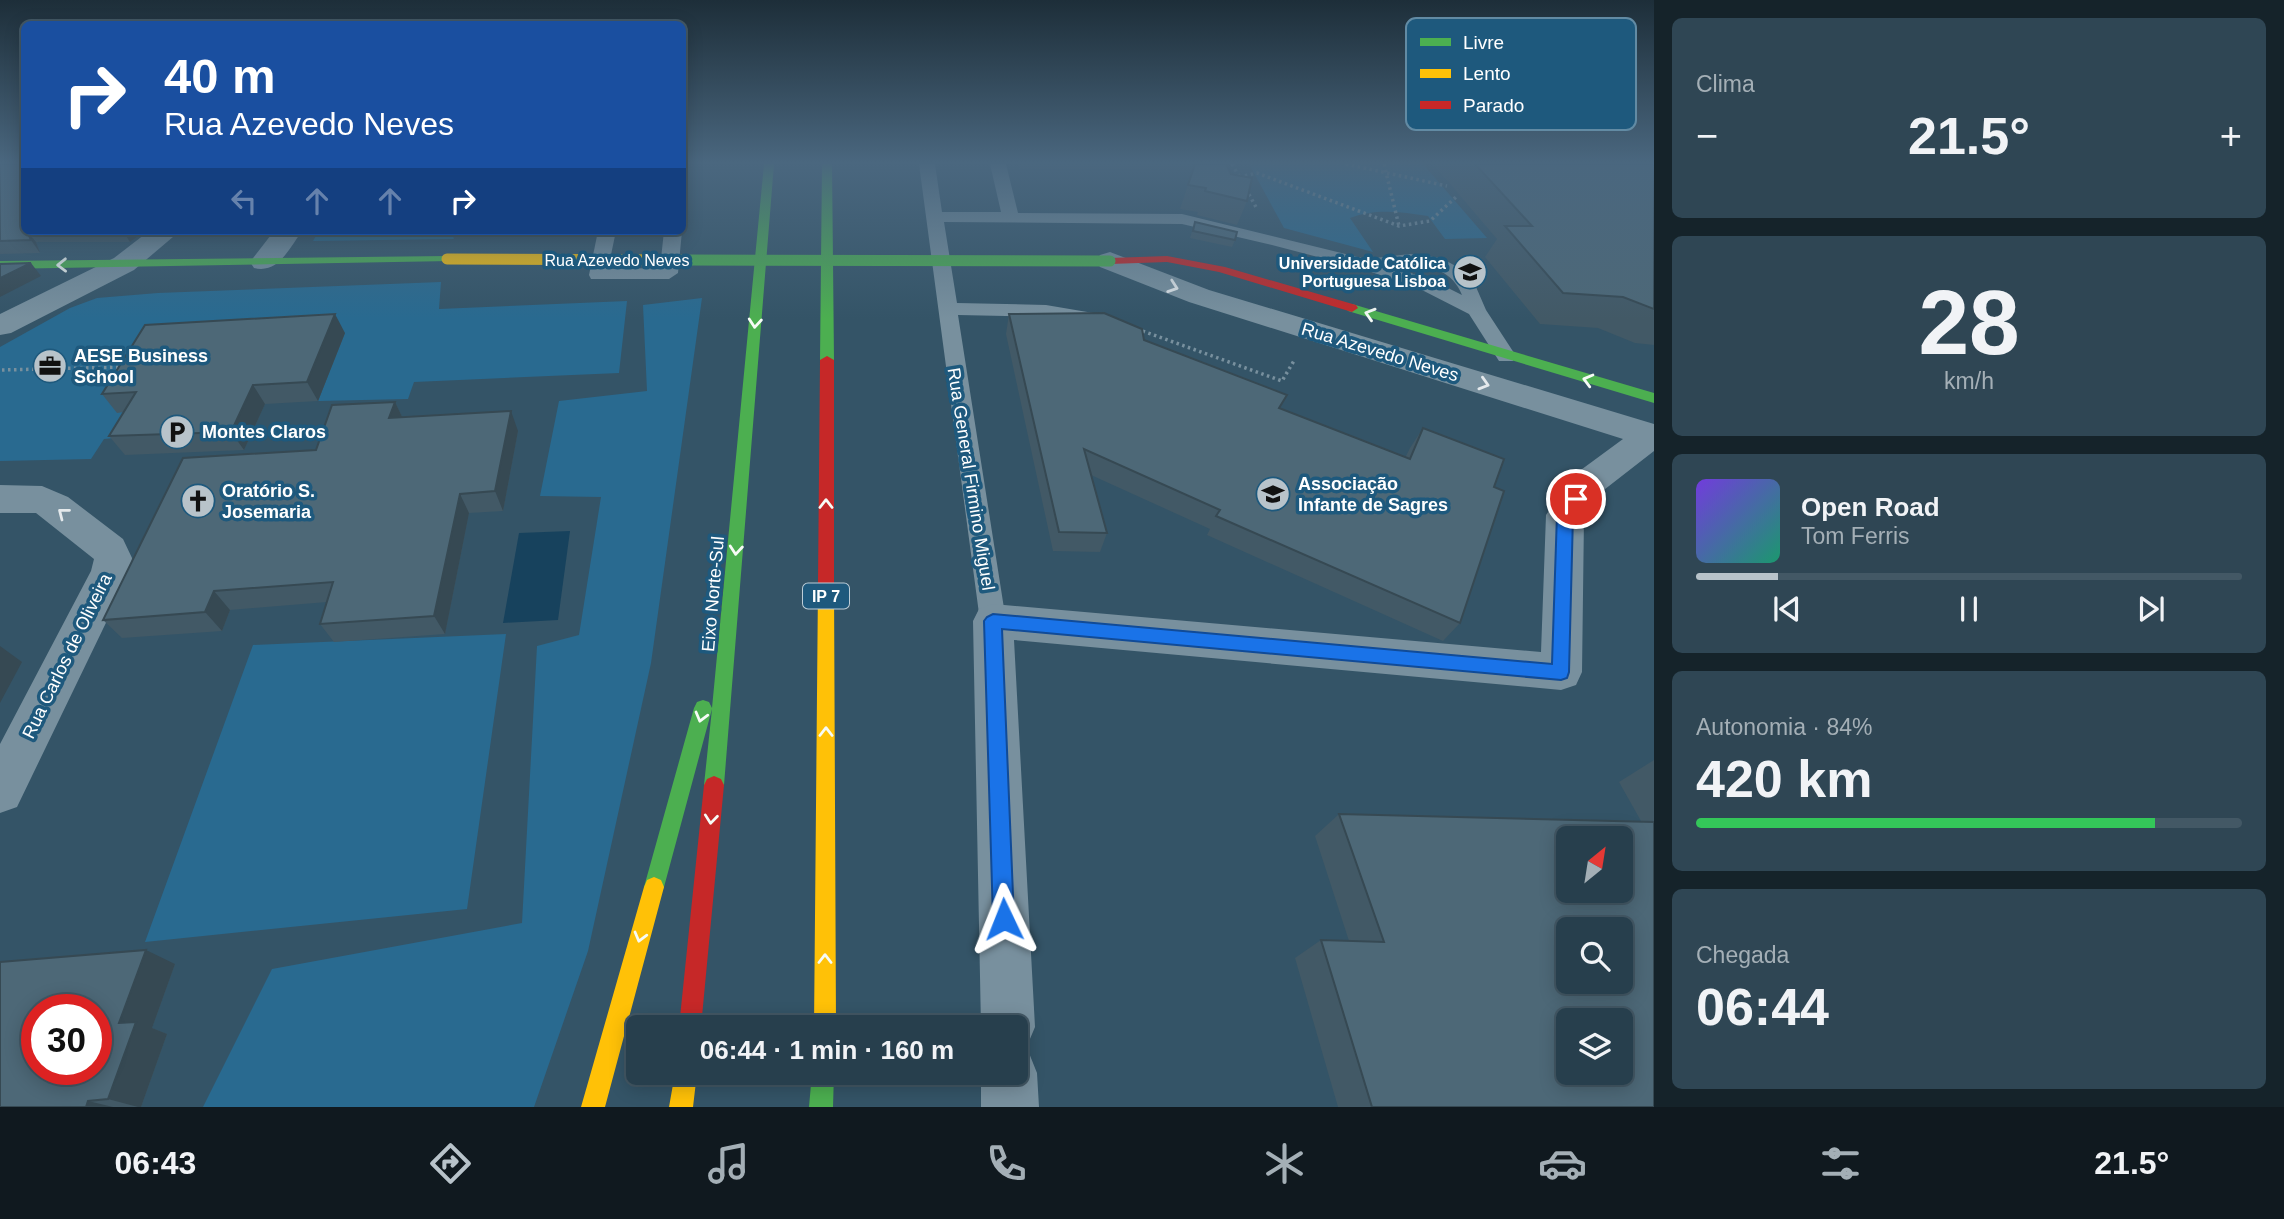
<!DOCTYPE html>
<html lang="pt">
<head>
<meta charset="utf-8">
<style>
  :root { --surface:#273f4d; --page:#2f4654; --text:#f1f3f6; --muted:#a4afb6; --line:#435865; --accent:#b8c3ca }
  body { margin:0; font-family:Arial,sans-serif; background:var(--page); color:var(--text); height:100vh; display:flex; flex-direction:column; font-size:26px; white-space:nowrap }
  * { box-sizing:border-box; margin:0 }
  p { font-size:23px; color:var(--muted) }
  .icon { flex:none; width:38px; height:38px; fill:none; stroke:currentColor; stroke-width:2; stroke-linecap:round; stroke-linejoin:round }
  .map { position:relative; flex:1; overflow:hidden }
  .details { display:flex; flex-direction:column; gap:18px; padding:18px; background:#15232a; width:630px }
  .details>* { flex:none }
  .guide { position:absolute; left:21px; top:21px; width:665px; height:214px; border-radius:10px; box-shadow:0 4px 18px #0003,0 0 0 2px var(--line); background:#1a4fa0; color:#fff; overflow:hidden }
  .needle { width:46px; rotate:30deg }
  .fabs { position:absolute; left:1556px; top:826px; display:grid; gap:14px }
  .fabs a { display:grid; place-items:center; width:77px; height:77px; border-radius:10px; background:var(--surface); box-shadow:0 4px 18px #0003,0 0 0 2px var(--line); font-size:35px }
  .speed { position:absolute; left:21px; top:994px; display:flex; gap:14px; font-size:35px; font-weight:700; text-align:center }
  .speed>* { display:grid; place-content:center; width:91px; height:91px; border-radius:50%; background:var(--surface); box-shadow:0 4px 18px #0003,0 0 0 2px var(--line); line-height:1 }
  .speed .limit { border:10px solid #d22; background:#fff; color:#111 }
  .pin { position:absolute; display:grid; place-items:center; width:60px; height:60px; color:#fff; margin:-30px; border:4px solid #fff; border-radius:50%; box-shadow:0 2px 7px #0007 }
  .me { position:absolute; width:77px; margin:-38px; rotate:358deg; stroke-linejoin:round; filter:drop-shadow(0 0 5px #0008) }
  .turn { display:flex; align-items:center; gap:24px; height:147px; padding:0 28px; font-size:32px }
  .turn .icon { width:91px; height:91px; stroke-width:2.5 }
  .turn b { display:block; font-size:49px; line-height:60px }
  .lanes { display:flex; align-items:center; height:66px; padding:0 28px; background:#0003; justify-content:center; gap:35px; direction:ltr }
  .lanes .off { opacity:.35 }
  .big { font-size:52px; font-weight:800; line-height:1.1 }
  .details .card { flex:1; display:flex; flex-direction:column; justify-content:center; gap:10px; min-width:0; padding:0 24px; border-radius:10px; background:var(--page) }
  .details .dial { align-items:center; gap:0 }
  .dial b { font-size:91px; line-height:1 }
  .song { display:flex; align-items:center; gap:21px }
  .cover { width:84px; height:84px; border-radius:10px; background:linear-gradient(135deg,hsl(260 70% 55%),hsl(160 70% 35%)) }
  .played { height:7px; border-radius:4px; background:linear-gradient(90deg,var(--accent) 15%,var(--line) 15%) }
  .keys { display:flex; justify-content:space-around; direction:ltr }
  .heat { display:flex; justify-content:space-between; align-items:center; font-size:38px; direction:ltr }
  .charge { height:10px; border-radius:5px; background:linear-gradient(90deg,#34c759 84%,var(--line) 0) }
  .trip { position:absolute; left:626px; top:1015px; width:402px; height:70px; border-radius:10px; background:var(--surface); box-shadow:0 4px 18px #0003,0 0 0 2px var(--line); font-weight:800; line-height:70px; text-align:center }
  .tab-bar { display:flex; height:112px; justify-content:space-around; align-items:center; background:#10191f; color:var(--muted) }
  .tab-bar .icon { width:49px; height:49px }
  .tab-bar .selected { color:var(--accent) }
  .tab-bar b { font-size:32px; color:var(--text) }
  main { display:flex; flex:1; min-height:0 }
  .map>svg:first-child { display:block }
  .green { fill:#296a90 }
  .water { fill:#17425d }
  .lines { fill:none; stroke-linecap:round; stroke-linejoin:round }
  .path { stroke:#78909e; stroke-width:3.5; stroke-dasharray:2.5 3.5; stroke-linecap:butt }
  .lane { fill:#78909e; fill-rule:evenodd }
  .street { fill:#78909e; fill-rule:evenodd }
  .fast { fill:#4caf50; fill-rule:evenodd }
  .slow { fill:#ffc107; fill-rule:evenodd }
  .jam { fill:#c62828; fill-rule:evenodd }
  .fast-bridge { stroke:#4caf50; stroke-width:11 }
  .slow-bridge { stroke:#ffc107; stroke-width:11 }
  .wall { fill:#425966 }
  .shaded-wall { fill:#364953 }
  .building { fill:#4d6877; stroke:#364953; stroke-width:2; fill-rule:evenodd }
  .oneway { stroke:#f6fbf6 }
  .oneway2 { stroke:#e4e9ec }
  .route { fill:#1a73e8; stroke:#114b97; stroke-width:2 }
  .labels { text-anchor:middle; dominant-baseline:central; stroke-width:7; stroke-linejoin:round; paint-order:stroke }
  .far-street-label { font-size:16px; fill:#fff; stroke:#1e597d }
  .far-poi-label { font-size:16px; font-weight:bold; fill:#fff; stroke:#1e597d; text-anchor:end }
  .shield { fill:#1e597d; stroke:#bccdd8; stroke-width:2 }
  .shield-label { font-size:16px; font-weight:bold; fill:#fff }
  .street-label { font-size:18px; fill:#fff; stroke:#1e597d }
  .poi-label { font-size:18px; font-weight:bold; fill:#fff; stroke:#1e597d; text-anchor:start }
  .key { fill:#1e597d; stroke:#628ba4; stroke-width:2 }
  .key-label { font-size:19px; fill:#fff }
</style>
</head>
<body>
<main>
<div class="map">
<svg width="1654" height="1107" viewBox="0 0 1654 1107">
  <rect width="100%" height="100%" fill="#345467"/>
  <path class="green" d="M 1249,164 L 1423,164 L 1487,238 L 1445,239 L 1428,216 C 1401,212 1376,208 1350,218 L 1373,252 L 1284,228 Z
    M 328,231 L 451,231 L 454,239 L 313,241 L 318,232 Z
    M 441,282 L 439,309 L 627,301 L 619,373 L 414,382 L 408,399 L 318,401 L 344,334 L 118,412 L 153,411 L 136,436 L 104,439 L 91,459 L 0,461 L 0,347 L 70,308 L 97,298 L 158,293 Z
    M 702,298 L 651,663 L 588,951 L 534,1107 L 203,1107 L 272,969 L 522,923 L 537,646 L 579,635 L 601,497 L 540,496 L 559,401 L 647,391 L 643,305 Z
    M 506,634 L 467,909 L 145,942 L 253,645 Z"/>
  <path class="water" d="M 570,531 L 558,620 L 503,623 L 519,533 Z"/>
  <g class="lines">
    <path class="path" d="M 1232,164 L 1240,178
      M 1346,164 L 1447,186
      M 1384,164 L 1399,226
      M 1239,177 L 1257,173 L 1399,226 L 1430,221 L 1456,197
      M 1246,189 L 1257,209
      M 1137,329 L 1282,381 L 1295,359
      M 2,370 L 123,367"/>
    <path class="lane" d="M 919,164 L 935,164 L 942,212 L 1001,212 L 990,164 L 1006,164 L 1018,213 L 1182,214 L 1366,259 L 1410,254 L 1441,258 L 1463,270 L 1473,280 L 1486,310 L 1516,356 L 1513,361 L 1499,361 L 1469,314 L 1420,289 L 1360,268 L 1272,245 L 1182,224 L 944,222 L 957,303 L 1046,305 L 1105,315 L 1112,317 L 1115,321 L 1112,325 L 1105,327 L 1046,317 L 958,315 L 1006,621 L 1002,629 L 993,632 L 984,629 L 980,621 ZM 1410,265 C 1432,265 1453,272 1462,295 L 1434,281 L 1390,266 Z
      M 598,231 L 616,231 L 608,269 L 660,268 L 664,231 L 682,231 L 678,273 L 669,279 L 591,279 L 589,275 Z"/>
    <path class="street" d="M 149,231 L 180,231 L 134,270 L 11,333 L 0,335 L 0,314 L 114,258 Z
      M 274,231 L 302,231 C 289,249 278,274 254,268 L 250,262 Z
      M 1110,252 L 1209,290 L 1654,424 L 1654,451 L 1600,493 L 1584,517 L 1582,672 L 1576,685 L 1561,690 L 1014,640 L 1035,1027 L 1027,1046 L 1020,1049 L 1029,1053 L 1037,1073 L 1039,1107 L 981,1107 L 981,1073 L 1017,1073 L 1017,1027 L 981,1027 L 973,621 L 979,609 L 993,604 L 1541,652 L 1546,515 L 1574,475 L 1623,439 L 1189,302 L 1100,267 L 1096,261 L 1100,255 Z
      M 0,485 L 42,486 L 68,497 L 123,539 L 132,558 L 131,571 L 17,807 L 0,813 L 0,744 L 91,571 L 94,559 L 36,513 L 0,513 Z"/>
    <path class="fast" d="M 764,164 L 774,164 L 724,785 L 721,791 L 714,794 L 707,791 L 704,785 L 712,709 L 664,887 L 661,894 L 654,897 L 647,894 L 644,887 L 694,708 L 697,702 L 703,700 L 709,702 L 712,708 Z
      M 822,164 L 832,164 L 834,360 L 827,364 L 820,360 Z
      M 447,256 L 451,257 L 451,261 L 0,269 L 0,261 Z
      M 1352,304 L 1654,393 L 1654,403 L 1348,311 L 1346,308 Z
      M 812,1073 L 834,1073 L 833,1107 L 809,1107 Z"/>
    <path class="slow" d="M 826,578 L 832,579 L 834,584 L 836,1027 L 814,1027 L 818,584 L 820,579 Z
      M 654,877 L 661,880 L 664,887 L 605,1107 L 581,1107 L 644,887 L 647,880 Z
      M 675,1073 L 697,1073 L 693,1107 L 669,1107 Z"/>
    <path class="jam" d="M 1167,256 L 1225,267 L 1356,305 L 1358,308 L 1352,312 L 1219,272 L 1167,262 L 1110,264 L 1104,261 L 1110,258 Z
      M 827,356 L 834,360 L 834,584 L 832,589 L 820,589 L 818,584 L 820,360 Z
      M 714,776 L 721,779 L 724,785 L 701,1027 L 679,1027 L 704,785 L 707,779 Z"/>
    <path class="fast-bridge" d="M 686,260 L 1110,261"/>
    <path class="slow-bridge" d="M 447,259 L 686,260"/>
  </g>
  <path class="wall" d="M 0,164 L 24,231 L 145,231 L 130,242 L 36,242 L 40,253 L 0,254 Z
    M 1020,164 L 1226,164 L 1247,201 L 1237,225 L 1197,215 L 1198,212 L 1180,209 L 1193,170 L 1021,168 Z
    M 1433,164 L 1654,164 L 1654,345 L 1635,343 L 1598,328 L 1540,324 L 1485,257 L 1497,239 Z
    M 1195,222 L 1235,240 L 1232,247 L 1190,238 Z
    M 1009,314 L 1144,340 L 1287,395 L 1280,408 L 1405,458 L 1410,448 L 1423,428 L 1494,487 L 1460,623 L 1443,641 L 1207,535 L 1210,529 L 1091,475 L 1107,533 L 1100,552 L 1053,551 L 1006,334 Z
    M 345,333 L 318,401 L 265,404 L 244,450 L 125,455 L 109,436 L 124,412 L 117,413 L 102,394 Z
    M 395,402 L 402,417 L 518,431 L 503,511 L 469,513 L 445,634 L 334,642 L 320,624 L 327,602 L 230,610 L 222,631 L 122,638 L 103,620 L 316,450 Z
    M 1654,760 L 1654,1107 L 1338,1107 L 1295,958 L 1321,940 L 1349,941 L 1315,836 L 1339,814 L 1641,821 L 1619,782 Z
    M 175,964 L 152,1028 L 167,1034 L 141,1107 L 0,1107 Z"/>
  <path class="shaded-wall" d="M 27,231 L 36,242 L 40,253 L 31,240 Z
    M 123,231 L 145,231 L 130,242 Z
    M 31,263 L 41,276 L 0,297 L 0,278 Z
    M 335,314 L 345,333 L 318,401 L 307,382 Z
    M 253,385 L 265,404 L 244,450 L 231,432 Z
    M 395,402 L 404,421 L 389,418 Z
    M 511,411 L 518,431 L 503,511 L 495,491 Z
    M 460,494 L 469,513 L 445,634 L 434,616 Z
    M 214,591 L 230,610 L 222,631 L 205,612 Z
    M 0,646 L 22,662 L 0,703 Z
    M 146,950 L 175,964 L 152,1028 L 167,1034 L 141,1107 L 138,1107 L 108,1099 L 119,1023 Z
    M 88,1101 L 113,1107 L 86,1107 Z"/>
  <path class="building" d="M 0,164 L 24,164 L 24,231 L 27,231 L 31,240 L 0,241 Z
    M 1195,164 L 1226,164 L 1231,174 L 1252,178 L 1247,201 L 1205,191 L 1206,188 L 1188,185 Z
    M 1475,164 L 1654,164 L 1654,309 L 1623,297 L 1563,293 L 1505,226 L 1532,226 Z
    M 1195,222 L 1237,232 L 1235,240 L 1193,231 Z
    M 31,263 L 0,278 L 0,264 Z
    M 1104,313 L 1142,329 L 1144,340 L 1287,395 L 1279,408 L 1410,459 L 1423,428 L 1504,459 L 1494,487 L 1504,491 L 1460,623 L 1216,516 L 1220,510 L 1084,449 L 1107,533 L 1059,532 L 1009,314 Z
    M 335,314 L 307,382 L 253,385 L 231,432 L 109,436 L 136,392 L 102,394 L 145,325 Z
    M 395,402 L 389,418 L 511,411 L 495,491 L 460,494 L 434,616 L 320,624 L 333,582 L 214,591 L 205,612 L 103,620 L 183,458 L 316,450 L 332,405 Z
    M 1339,814 L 1654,822 L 1654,1107 L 1372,1107 L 1321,940 L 1384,942 ZM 1568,838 L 1620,838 L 1620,891 L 1568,891 ZM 1568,929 L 1620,929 L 1620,982 L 1568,982 ZM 1568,1020 L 1620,1020 L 1620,1073 L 1568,1073 Z
    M 146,950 L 119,1023 L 136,1022 L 108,1099 L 88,1101 L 86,1107 L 0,1107 L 0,962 ZM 37,1010 L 96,1010 L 96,1069 L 37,1069 Z"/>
  <defs><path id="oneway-chevron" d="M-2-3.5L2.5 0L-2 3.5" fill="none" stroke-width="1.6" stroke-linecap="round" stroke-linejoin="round" transform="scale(1.75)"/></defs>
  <g class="oneway">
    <use href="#oneway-chevron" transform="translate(62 265) rotate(179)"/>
    <use href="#oneway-chevron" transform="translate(1370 314) rotate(-163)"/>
    <use href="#oneway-chevron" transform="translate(755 323) rotate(95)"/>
    <use href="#oneway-chevron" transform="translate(1588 380) rotate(-165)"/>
    <use href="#oneway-chevron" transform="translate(826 504) rotate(-90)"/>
    <use href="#oneway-chevron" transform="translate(736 550) rotate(95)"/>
    <use href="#oneway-chevron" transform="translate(701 717) rotate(105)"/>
    <use href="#oneway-chevron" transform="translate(826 732) rotate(-90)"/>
    <use href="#oneway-chevron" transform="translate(711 819) rotate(96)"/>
    <use href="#oneway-chevron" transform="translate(640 937) rotate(105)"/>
    <use href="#oneway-chevron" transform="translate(825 959) rotate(-90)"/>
  </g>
  <g class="oneway2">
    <use href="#oneway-chevron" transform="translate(1173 287) rotate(19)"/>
    <use href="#oneway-chevron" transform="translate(1484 384) rotate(17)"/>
    <use href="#oneway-chevron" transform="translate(63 513) rotate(-142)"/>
  </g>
  <linearGradient id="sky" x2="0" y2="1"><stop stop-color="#1d2e39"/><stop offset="0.51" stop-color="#4a677f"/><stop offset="1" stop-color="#4a677f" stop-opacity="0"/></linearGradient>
  <rect width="1654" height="319" fill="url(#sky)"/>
  <path class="route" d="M 1576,494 L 1584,499 L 1573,515 L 1569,672 L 1567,678 L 1561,680 L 1002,629 L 1014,919 L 1011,927 L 1004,930 L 996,927 L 993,919 L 984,621 L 987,617 L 993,614 L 1552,664 L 1557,514 L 1571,495 Z"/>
  <defs>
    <g id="university-disc" transform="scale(1.75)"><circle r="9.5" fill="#b8c3ca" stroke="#1e597d"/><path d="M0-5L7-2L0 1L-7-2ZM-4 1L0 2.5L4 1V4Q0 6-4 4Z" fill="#111"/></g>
    <g id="office-disc" transform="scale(1.75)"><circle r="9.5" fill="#b8c3ca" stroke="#1e597d"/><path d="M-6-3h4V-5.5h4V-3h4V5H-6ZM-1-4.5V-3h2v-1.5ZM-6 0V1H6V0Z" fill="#111"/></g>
    <g id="parking-disc" transform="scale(1.75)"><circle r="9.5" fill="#b8c3ca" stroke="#1e597d"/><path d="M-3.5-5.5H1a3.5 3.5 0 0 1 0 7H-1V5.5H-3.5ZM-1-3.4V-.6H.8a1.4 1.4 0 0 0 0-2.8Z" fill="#111"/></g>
    <g id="school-disc" transform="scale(1.75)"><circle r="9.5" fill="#b8c3ca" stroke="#1e597d"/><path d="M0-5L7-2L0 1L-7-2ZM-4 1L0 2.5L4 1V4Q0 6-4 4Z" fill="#111"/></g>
    <g id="church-disc" transform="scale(1.75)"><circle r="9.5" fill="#b8c3ca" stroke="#1e597d"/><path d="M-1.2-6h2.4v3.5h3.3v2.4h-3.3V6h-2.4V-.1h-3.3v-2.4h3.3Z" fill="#111"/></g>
  </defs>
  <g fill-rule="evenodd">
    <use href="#university-disc" x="1470" y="272"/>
    <use href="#office-disc" x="50" y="366"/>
    <use href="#parking-disc" x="177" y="432"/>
    <use href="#school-disc" x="1273" y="494"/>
    <use href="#church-disc" x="198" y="501"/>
  </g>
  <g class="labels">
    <g class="far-street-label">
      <text x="617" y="260">Rua Azevedo Neves</text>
    </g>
    <g class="far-poi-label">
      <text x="1446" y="263">Universidade Católica<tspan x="1446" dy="18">Portuguesa Lisboa</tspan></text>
    </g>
    <rect class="shield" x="803" y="583.5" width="46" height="25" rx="5"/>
    <g class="shield-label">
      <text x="826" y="596">IP 7</text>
    </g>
    <g class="street-label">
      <text transform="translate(1380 352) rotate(17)">Rua Azevedo Neves</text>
      <text transform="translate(971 479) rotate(81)">Rua General Firmino Miguel</text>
      <text transform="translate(713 594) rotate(-85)">Eixo Norte-Sul</text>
      <text transform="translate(67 656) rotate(-64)">Rua Carlos de Oliveira</text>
    </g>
    <g class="poi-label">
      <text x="74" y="356">AESE Business<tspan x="74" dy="21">School</tspan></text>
      <text x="202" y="432">Montes Claros</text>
      <text x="1298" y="484">Associação<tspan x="1298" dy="21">Infante de Sagres</tspan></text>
      <text x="222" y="491">Oratório S.<tspan x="222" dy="21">Josemaria</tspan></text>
    </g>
  </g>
  <rect x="1406" y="18" width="230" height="112" rx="10" class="key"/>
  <rect x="1420" y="38" width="31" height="8" fill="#4caf50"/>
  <rect x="1420" y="69" width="31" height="9" fill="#ffc107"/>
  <rect x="1420" y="101" width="31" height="8" fill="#c62828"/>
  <g class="key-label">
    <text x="1463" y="49">Livre</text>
    <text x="1463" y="80">Lento</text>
    <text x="1463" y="112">Parado</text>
  </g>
</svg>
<div class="fabs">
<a><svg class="needle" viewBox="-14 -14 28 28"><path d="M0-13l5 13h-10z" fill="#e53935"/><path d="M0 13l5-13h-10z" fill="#a4afb6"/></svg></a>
<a><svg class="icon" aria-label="search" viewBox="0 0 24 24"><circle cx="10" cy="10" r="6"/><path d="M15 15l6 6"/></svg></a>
<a><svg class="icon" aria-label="layers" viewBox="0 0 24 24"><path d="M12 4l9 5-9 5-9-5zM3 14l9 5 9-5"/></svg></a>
</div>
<div class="speed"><div class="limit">30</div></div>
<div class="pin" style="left:1576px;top:499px;background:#d93025"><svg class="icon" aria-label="arrive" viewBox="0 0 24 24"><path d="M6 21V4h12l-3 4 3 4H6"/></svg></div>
<svg class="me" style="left:1004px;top:919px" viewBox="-20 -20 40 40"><path d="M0-17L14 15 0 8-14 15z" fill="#1a73e8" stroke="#fff" stroke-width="4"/></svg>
<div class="trip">06:44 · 1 min · 160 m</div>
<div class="guide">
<div class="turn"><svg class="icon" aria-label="right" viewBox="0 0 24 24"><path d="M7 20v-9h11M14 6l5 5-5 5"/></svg><div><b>40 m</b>Rua Azevedo Neves</div></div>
<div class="lanes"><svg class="icon off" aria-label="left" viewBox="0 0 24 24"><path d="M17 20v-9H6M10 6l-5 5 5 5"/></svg><svg class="icon off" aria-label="ahead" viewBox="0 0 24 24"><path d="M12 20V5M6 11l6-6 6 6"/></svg><svg class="icon off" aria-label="ahead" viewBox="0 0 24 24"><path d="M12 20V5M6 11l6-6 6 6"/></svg><svg class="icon" aria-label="right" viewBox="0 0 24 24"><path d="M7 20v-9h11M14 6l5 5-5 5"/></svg></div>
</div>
</div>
<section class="details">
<div class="card"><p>Clima</p>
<div class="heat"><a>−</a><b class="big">21.5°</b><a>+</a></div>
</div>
<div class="card dial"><b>28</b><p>km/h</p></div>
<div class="card">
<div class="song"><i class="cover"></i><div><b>Open Road</b><p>Tom Ferris</p></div></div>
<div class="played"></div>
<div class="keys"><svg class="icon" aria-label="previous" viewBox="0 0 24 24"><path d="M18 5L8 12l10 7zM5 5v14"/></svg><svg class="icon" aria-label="pause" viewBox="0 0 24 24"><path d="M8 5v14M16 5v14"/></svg><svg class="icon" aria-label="next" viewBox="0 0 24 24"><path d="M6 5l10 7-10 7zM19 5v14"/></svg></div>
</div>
<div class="card"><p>Autonomia · 84%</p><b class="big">420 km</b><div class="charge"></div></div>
<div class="card"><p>Chegada</p><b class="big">06:44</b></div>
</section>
</main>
<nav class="tab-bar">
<b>06:43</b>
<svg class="icon selected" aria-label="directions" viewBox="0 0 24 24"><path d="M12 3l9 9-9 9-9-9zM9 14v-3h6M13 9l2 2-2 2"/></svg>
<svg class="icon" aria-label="music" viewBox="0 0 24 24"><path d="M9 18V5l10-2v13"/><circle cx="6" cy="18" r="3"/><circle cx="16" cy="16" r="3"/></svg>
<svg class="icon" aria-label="phone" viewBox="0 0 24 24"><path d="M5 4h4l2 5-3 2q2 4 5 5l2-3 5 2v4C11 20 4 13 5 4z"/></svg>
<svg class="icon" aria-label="climate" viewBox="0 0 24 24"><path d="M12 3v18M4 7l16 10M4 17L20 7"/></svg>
<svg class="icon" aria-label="car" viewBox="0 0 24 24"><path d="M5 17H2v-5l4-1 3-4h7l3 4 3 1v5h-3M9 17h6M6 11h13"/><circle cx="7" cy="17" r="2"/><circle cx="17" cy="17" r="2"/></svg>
<svg class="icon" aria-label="filters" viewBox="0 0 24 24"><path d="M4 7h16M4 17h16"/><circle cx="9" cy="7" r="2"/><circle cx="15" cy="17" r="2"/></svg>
<b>21.5°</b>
</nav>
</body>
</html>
